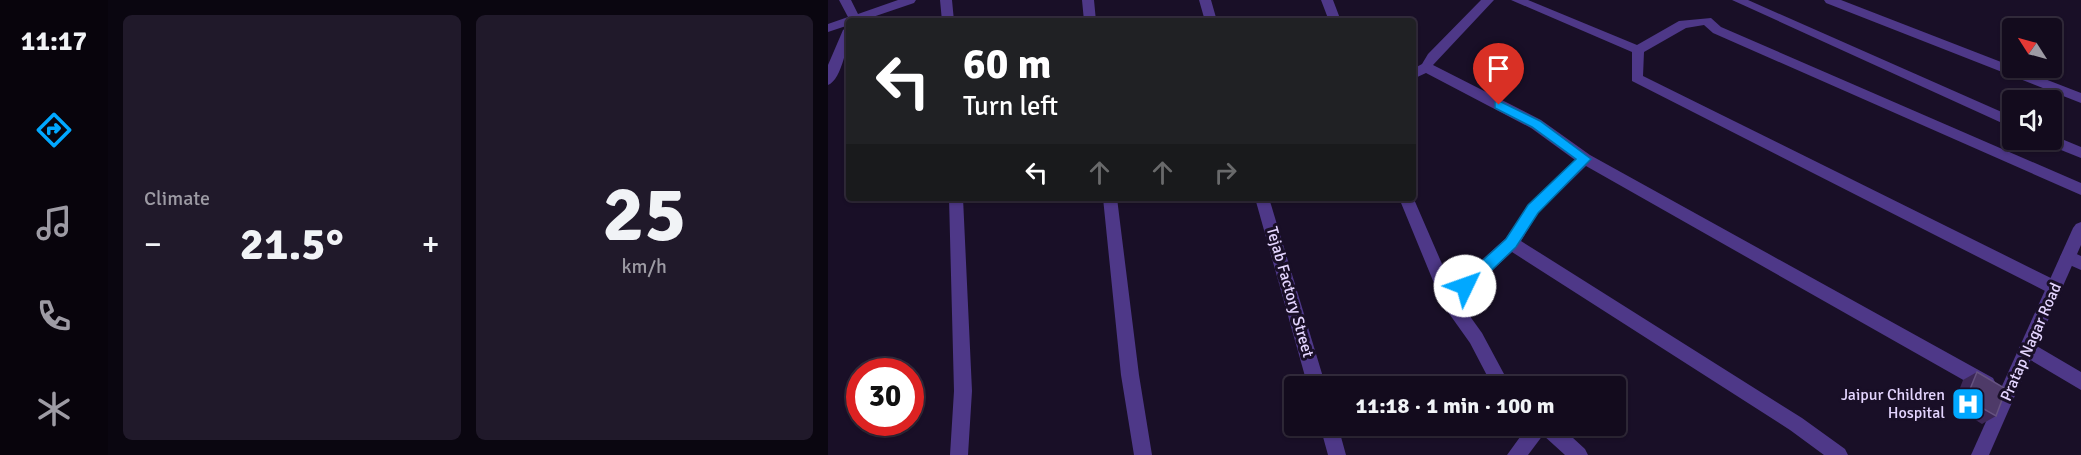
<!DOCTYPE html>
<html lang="en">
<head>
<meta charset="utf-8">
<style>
  :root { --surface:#130b1d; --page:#20192a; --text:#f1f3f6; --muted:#9d9ba4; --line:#322b3b; --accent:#01a8ff }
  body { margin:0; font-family:Signika,sans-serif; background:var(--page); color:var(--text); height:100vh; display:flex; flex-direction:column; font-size:22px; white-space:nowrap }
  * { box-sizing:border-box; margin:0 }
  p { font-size:20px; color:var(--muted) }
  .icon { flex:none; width:33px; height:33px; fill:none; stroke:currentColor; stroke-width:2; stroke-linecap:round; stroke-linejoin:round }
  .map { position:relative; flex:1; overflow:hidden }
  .panel { display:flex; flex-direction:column; gap:15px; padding:15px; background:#0a0610; width:720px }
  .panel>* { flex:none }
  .banner { position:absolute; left:18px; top:18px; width:570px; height:183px; border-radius:6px; box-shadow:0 2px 4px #0004,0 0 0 2px var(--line); background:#202124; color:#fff; overflow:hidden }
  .needle { width:39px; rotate:306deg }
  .controls { position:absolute; left:1174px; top:18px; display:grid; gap:12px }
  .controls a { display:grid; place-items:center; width:60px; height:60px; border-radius:6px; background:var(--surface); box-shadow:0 2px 4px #0004,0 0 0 2px var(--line); font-size:30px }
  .speed { position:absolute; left:18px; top:358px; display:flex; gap:12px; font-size:30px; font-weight:700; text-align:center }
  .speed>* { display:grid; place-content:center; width:78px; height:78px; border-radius:50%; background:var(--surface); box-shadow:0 2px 4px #0004,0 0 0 2px var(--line); line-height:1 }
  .speed .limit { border:9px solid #d22; background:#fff; color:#111 }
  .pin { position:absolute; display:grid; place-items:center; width:51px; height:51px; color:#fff; margin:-62px -26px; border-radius:50% 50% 50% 0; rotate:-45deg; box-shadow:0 0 6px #0007 }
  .pin .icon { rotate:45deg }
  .me { position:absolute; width:66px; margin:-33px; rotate:48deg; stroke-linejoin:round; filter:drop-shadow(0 0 4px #0008) }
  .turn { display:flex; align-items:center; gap:21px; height:126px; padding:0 18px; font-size:27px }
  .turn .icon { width:78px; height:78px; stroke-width:2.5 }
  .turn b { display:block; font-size:42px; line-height:51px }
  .lanes { display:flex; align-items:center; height:57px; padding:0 18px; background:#0003; justify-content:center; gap:30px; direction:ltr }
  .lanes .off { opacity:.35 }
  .big { font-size:45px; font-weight:800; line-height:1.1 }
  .panel .widget { flex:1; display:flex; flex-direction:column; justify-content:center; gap:9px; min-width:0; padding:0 21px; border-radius:9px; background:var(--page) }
  .panel .dial { align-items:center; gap:0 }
  .dial b { font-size:78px; line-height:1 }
  .heat { display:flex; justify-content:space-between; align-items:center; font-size:33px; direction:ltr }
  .panel .tiles { flex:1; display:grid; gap:15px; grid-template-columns:repeat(2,1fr) }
  .trip { position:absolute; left:456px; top:376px; width:342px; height:60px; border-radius:6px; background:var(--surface); box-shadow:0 2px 4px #0004,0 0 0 2px var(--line); font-weight:800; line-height:60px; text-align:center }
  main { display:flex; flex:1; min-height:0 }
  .menu { display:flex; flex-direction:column; width:108px; justify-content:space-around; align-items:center; background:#08040c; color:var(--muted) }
  .menu .icon { width:42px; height:42px }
  .menu .on { color:var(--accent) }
  .menu b { font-size:27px; color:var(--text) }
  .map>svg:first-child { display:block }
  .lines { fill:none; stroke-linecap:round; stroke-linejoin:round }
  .minor { fill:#4e3888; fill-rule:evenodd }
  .tertiary { fill:#4e3888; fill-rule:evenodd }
  .wall { fill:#3c2756 }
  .building { fill:#4e3a68; stroke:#655280; stroke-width:1.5 }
  .route { fill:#01a8ff; stroke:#016da6; stroke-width:1.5 }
  .labels { text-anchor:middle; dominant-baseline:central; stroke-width:6; stroke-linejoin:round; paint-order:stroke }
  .street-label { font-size:16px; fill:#e4d5ff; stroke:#190f27 }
  .poi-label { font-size:16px; fill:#e4d5ff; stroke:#190f27; text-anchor:end }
</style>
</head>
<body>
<main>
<nav class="menu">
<b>11:17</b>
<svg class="icon on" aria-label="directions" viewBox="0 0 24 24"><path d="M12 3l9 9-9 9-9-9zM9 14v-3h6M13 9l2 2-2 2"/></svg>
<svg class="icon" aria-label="music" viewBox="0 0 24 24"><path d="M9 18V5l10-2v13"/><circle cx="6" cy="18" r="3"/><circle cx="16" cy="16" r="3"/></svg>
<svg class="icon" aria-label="phone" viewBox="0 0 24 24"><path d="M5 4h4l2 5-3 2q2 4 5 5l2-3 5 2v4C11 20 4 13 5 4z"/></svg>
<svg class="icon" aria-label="climate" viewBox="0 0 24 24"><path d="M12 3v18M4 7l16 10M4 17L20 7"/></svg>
</nav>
<section class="panel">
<div class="tiles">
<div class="widget"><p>Climate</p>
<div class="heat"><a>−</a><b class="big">21.5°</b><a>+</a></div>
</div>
<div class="widget dial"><b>25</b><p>km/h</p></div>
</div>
</section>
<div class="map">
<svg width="1253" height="455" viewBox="0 0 1253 455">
  <rect width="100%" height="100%" fill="#190f27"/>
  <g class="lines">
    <path class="minor" d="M 11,0 L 23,0 L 30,14 L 70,0 L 88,0 L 86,3 L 33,21 L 21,21 L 21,25 L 0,32 L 0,24 L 20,17 Z
      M 112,0 L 124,0 L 126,21 L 114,21 Z
      M 254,0 L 266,0 L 268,21 L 256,21 Z
      M 371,0 L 383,0 L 389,21 L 377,21 Z
      M 493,0 L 505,0 L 513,21 L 501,21 Z
      M 653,0 L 666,0 L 605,65 L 713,120 L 762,155 L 1165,378 L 1168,384 L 1165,390 L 1159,392 L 1153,390 L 758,166 L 710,213 L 693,241 L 974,418 L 1017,449 L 1020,455 L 996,455 L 962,430 L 684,252 L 631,301 L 654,333 L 683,387 L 665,387 L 642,343 L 615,305 L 571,198 L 585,197 L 624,287 L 678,238 L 700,205 L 747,160 L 703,128 L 598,73 L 585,79 L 585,69 L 594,64 L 600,54 Z
      M 683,0 L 700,0 L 809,45 L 851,21 L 883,18 L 893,27 L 1253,183 L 1253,195 L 885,33 L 876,25 L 858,28 L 816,52 L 815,76 L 1233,283 L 1235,288 L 1233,293 L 1227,295 L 1221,293 L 804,81 L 804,52 Z
      M 904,0 L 920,0 L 1185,117 L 1185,128 Z
      M 996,0 L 1013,0 L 1253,93 L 1253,103 L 998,3 Z
      M 21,26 C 21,40 14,80 0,85 L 0,65 L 15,30 Z
      M 1224,135 L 1253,147 L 1253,158 L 1218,144 L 1216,140 L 1224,140 Z
      M 121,198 L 135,198 L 144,391 L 140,455 L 122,455 L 126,391 Z
      M 275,198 L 289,198 L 311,375 L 324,455 L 306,455 L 293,375 Z
      M 427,198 L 441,198 L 498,387 L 480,387 Z
      M 1240,250 L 1253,256 L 1253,270 L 1235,262 L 1232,257 L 1235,252 Z
      M 1200,341 L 1253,372 L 1253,390 L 1194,355 L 1192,349 L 1194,343 Z
      M 492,426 L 510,426 L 518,455 L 500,455 Z
      M 700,426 L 732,426 L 757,449 L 760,455 L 737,455 L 715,435 L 700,455 L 679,455 Z"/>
    <path class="tertiary" d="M 1253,222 L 1253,245 L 1161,455 L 1143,455 L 1245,228 L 1248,224 Z"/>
  </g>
  <path class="wall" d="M 1149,372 L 1168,416 L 1154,424 L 1125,406 L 1135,380 Z"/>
  <path class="building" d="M 1149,372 L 1178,389 L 1168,416 L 1138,399 Z"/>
  <path class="route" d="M 671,101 L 712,121 L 763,159 L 710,213 L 688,247 L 642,291 L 637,292 L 631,291 L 629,286 L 631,282 L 678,239 L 700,205 L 748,159 L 704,127 L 667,108 L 667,102 Z"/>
  <defs>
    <g id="hospital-square" transform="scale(1.725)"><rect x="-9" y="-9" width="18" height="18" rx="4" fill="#01a8ff" stroke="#190f27"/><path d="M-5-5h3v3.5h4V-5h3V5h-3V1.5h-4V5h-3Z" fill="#fff"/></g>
  </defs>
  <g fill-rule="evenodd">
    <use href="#hospital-square" x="1140" y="404"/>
  </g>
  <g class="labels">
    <g class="street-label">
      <text transform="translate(462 292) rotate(74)">Tejab Factory Street</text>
      <text transform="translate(1203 342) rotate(-66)">Pratap Nagar Road</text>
    </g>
    <g class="poi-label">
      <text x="1117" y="395">Jaipur Children<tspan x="1117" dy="18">Hospital</tspan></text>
    </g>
  </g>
</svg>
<div class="controls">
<a><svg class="needle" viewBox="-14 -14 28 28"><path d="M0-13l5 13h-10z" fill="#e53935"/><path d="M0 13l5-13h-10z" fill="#9d9ba4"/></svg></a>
<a><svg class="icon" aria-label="sound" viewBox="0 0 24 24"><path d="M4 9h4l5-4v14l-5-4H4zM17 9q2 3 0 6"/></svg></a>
</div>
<div class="speed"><div class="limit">30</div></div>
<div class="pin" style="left:671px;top:105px;background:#d93025"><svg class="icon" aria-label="arrive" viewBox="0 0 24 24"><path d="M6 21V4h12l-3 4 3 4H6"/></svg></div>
<svg class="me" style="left:637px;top:286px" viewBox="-20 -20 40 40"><circle r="19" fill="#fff"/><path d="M0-13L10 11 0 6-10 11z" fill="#01a8ff"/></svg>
<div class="trip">11:18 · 1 min · 100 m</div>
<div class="banner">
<div class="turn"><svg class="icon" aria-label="left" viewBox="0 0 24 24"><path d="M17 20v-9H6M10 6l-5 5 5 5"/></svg><div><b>60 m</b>Turn left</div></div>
<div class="lanes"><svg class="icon" aria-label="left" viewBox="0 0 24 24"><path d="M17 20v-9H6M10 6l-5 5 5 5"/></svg><svg class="icon off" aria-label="ahead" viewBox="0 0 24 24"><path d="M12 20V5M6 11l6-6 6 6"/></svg><svg class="icon off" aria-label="ahead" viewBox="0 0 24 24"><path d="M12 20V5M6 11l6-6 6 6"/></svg><svg class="icon off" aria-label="right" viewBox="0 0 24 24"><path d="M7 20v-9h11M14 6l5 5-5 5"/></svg></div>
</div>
</div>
</main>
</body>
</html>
